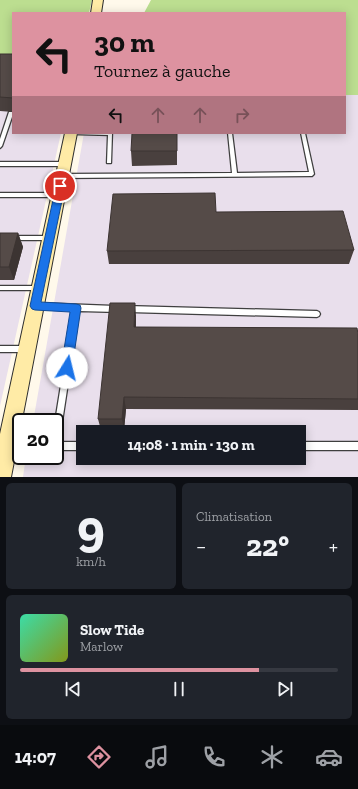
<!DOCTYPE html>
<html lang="fr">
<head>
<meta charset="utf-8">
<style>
  :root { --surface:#171b24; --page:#20242c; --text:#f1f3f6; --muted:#9ea1a6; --line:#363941; --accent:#dd92a0 }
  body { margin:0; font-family:"Zilla Slab",serif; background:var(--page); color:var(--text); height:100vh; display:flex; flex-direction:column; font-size:15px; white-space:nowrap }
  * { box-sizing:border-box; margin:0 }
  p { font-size:13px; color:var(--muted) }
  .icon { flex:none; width:22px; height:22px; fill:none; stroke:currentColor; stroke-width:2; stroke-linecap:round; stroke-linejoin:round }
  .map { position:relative; height:477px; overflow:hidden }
  .panel { display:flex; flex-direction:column; gap:6px; padding:6px; background:#0d0f14; flex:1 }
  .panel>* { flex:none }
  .top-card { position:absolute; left:12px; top:12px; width:334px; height:122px; border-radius:0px; box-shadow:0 2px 10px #0003; background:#dd92a0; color:#111; overflow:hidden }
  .speed { position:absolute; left:12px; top:413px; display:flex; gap:8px; font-size:20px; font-weight:700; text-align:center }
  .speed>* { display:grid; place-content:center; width:52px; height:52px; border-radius:50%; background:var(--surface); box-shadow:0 2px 10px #0003; line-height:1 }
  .speed .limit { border:2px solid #111; border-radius:6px; background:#fff; color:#111 }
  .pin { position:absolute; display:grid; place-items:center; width:34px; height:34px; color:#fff; margin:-17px; border:2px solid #fff; border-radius:50%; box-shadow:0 1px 4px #0007 }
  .me { position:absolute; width:44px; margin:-22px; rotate:9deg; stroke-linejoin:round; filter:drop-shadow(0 0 3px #0008) }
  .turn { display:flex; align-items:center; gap:14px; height:84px; padding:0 16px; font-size:18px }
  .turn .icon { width:52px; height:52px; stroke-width:2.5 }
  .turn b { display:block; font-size:28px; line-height:34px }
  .lanes { display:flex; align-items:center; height:38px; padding:0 16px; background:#0003; justify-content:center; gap:20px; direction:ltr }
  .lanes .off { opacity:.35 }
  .big { font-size:30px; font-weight:700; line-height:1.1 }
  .panel .tile { flex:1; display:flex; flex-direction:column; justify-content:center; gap:6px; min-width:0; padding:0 14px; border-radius:6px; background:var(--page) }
  .panel .dial { align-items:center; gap:0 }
  .dial b { font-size:52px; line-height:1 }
  .song { display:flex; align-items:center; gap:12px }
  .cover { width:48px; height:48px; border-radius:6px; background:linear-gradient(135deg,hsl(160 70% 55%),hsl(70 70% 35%)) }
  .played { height:4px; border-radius:2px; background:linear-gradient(90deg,var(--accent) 75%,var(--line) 75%) }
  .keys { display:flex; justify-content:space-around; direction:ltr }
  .heat { display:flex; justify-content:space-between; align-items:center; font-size:22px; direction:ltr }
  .panel .tiles { flex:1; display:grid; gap:6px; grid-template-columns:1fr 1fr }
  .tile:last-child { grid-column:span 2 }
  .trip { position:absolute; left:76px; top:425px; width:230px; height:40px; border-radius:0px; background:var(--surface); box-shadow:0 2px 10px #0003; font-weight:700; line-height:40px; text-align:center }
  .tabs { display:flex; height:64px; justify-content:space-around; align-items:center; background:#090b0e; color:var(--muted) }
  .tabs .icon { width:28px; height:28px }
  .tabs .active { color:var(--accent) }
  .tabs b { font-size:18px; color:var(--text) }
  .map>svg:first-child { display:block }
  .industrial { fill:#e9dfec; fill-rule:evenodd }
  .forest { fill:#bcde90 }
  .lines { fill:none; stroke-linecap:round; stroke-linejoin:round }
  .lane-casing { stroke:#3f3f3f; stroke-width:2.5 }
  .secondary-casing { stroke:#2e2e2e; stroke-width:2 }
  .lane { fill:#fff; fill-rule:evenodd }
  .secondary { fill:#ffeba6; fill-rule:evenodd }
  .wall { fill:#49403e }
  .shaded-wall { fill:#3c3432 }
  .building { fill:#554b48; stroke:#3c3432 }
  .route { fill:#1a73e8; stroke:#114b97 }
</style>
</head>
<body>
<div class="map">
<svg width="358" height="477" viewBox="0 0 358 477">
  <rect width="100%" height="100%" fill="#fff9eb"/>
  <path class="industrial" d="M 0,55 L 13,55 L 13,133 L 61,133 L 0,406 Z
    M 345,95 L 358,95 L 358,477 L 23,477 L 26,456 L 55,456 L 55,422 L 33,422 L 84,133 L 345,133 ZM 83,432 L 299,432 L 299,458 L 83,458 Z"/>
  <path class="forest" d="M 0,0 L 92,0 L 89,13 L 13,13 L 13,59 L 0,59 Z
    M 151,0 L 358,0 L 358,95 L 345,95 L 345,13 L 144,13 Z"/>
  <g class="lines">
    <g class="lane-casing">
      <path id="lane" d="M 9,112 L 13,112 L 13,114 L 2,146 L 0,148 L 0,139 Z
        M 69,133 L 112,133 L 112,134 L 111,163 L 107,163 L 107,162 L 108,135 L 71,134 Z
        M 228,133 L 232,133 L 237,173 L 309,172 L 301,133 L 305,133 L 314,174 L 312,176 L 63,178 L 61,176 L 63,174 L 232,173 Z
        M 0,162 L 65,162 L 67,164 L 65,166 L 0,166 Z
        M 0,193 L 58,193 L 61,195 L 58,197 L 0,197 Z
        M 0,236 L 49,236 L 52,238 L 49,240 L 0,240 Z
        M 0,286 L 40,286 L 41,288 L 40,290 L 0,290 Z
        M 38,303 L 116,306 L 118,307 L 119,309 L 118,311 L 116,312 L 79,311 L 59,442 L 83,442 L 83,450 L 55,450 L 55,422 L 73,310 L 38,309 L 36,308 L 35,306 L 36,304 Z
        M 128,306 L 317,311 L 319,312 L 320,314 L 319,316 L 317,317 L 128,312 L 126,311 L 125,309 L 126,307 Z
        M 0,346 L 24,346 L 26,347 L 27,349 L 26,351 L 24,352 L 0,352 Z
        M 299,442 L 358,442 L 358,450 L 299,450 Z"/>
    </g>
    <g class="secondary-casing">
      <path id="secondary" d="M 93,0 L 103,0 L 101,13 L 91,13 Z
        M 65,133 L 77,133 L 11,477 L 0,477 L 0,434 Z"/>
    </g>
    <use href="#lane" class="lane"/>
    <use href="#secondary" class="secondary"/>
  </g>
  <path class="wall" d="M 0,54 L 13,54 L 13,112 L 0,111 Z
    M 131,151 L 177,151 L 177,165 L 132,166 Z
    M 216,212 L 354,250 L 349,264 L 109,264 L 107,251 Z
    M 0,233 L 18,233 L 23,247 L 14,280 L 0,280 Z
    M 136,316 L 136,327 L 358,334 L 358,410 L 126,409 L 124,430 L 101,430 L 98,419 Z"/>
  <path class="shaded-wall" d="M 18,233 L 23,247 L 14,280 L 9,267 Z
    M 135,303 L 136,316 L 135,340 L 134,327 Z
    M 124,397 L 126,409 L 124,430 L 122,419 Z"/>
  <path class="building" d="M 0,54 L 13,54 L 13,98 L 0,97 Z
    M 132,133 L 177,133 L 177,151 L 131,151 Z
    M 215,193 L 216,212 L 343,211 L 354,250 L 107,251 L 113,194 Z
    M 0,233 L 18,233 L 9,267 L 0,267 Z
    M 110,303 L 135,303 L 134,327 L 357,328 L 358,334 L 358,399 L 124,397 L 122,419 L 98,419 Z"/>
  <path class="route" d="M 60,183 L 65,186 L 41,302 L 76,304 L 80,305 L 81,308 L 72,368 L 71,372 L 67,373 L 63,372 L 61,368 L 70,312 L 35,310 L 32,309 L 30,306 L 56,186 Z"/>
</svg>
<div class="speed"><div class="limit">20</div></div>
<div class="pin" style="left:60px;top:186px;background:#d93025"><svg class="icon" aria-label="arrive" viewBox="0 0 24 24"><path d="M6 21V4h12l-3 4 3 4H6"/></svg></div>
<svg class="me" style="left:67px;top:368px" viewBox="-20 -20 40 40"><circle r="19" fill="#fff"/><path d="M0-13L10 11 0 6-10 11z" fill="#1a73e8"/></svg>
<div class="trip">14:08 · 1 min · 130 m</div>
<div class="top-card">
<div class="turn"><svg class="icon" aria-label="left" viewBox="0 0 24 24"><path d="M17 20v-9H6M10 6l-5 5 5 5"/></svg><div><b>30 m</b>Tournez à gauche</div></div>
<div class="lanes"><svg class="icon" aria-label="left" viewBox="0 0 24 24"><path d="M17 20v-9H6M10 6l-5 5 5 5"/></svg><svg class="icon off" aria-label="ahead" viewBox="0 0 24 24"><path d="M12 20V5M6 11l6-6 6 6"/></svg><svg class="icon off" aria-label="ahead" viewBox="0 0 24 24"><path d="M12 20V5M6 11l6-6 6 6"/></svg><svg class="icon off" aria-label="right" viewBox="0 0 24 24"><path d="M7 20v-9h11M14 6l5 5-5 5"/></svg></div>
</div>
</div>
<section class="panel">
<div class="tiles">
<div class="tile dial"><b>9</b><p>km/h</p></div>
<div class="tile"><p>Climatisation</p>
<div class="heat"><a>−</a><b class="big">22°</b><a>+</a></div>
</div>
<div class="tile">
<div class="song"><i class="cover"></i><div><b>Slow Tide</b><p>Marlow</p></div></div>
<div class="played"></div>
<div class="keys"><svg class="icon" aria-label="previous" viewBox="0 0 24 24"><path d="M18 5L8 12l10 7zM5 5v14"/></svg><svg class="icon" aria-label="pause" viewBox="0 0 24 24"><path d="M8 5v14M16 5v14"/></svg><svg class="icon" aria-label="next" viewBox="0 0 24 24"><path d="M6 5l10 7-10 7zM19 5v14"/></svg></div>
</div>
</div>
</section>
<nav class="tabs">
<b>14:07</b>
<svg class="icon active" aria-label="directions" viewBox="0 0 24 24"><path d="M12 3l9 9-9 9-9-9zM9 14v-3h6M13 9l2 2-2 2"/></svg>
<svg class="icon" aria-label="music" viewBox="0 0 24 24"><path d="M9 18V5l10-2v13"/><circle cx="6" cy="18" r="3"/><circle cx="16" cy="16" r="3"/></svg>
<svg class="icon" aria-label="phone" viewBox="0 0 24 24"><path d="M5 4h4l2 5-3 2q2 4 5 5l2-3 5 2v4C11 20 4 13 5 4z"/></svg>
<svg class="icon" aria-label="climate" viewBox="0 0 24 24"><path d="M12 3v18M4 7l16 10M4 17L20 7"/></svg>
<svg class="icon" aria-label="car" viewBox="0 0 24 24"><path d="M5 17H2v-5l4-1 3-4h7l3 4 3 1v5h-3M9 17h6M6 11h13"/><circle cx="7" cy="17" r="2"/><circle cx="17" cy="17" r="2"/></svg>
</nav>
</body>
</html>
